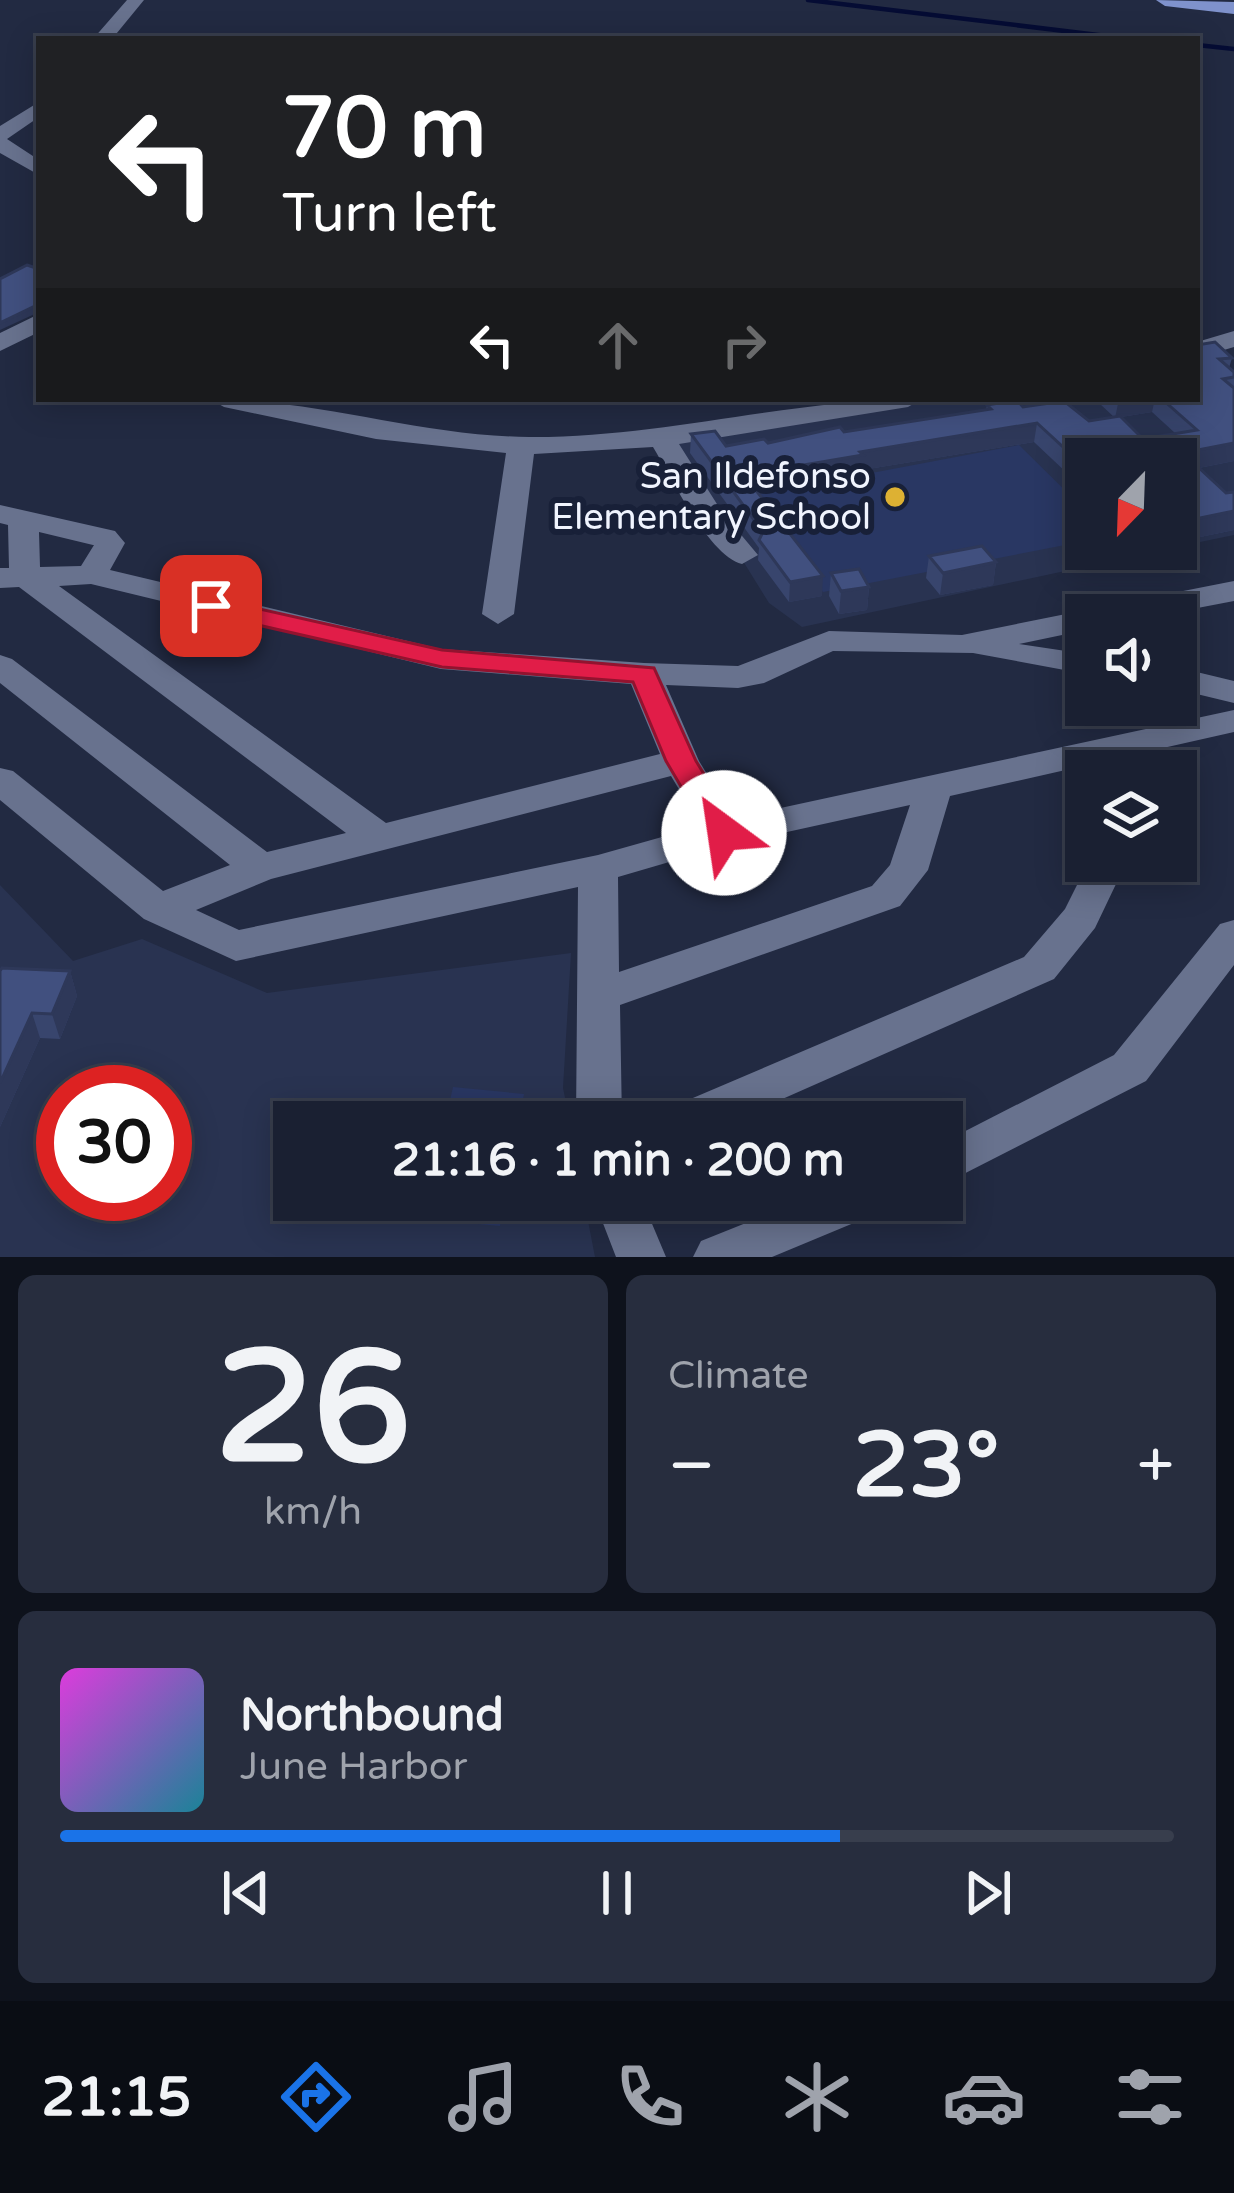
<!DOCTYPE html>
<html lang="en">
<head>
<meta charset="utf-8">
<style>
  :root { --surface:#1a2032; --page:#272d3e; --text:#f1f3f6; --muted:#9fa3ac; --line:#383e4d; --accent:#1a73e8 }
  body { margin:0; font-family:"Varela Round",sans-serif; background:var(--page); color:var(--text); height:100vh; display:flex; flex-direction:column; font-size:45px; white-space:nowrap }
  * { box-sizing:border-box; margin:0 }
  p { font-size:39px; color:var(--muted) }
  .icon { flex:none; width:66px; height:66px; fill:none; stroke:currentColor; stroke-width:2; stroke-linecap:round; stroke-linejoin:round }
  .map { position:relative; height:1257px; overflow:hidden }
  .drawer { display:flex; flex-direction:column; gap:18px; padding:18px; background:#0e121c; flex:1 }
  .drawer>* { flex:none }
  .top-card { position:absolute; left:36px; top:36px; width:1164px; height:366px; border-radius:0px; box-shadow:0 6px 30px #0003,0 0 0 3px var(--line); background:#202124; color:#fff; overflow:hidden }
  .needle { width:78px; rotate:203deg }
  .fabs { position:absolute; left:1065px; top:438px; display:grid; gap:24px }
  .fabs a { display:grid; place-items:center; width:132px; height:132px; border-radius:0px; background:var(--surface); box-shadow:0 6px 30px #0003,0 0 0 3px var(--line); font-size:60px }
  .speed { position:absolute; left:36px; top:1065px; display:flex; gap:24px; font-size:60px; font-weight:700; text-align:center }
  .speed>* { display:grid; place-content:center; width:156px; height:156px; border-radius:50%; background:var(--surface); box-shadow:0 6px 30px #0003,0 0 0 3px var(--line); line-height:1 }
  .speed .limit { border:18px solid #d22; background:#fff; color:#111 }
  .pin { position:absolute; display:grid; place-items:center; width:102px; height:102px; color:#fff; margin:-51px; border-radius:24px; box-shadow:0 6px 18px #0006 }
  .me { position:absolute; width:132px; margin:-66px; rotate:329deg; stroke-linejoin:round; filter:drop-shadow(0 0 9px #0008) }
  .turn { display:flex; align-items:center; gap:42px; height:252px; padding:0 48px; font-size:54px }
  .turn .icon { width:156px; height:156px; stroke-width:2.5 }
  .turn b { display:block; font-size:84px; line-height:102px }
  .lanes { display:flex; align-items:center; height:114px; padding:0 48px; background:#0003; justify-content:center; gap:60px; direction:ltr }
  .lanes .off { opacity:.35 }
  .big { font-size:90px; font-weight:700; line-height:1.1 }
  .drawer .card { flex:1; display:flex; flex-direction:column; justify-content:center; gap:18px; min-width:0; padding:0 42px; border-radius:18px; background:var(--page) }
  .drawer .dial { align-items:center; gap:0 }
  .dial b { font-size:156px; line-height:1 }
  .song { display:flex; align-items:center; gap:36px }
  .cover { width:144px; height:144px; border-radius:18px; background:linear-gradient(135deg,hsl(300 70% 55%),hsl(190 70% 35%)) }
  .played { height:12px; border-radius:6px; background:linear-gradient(90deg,var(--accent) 70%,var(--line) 70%) }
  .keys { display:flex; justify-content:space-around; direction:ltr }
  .heat { display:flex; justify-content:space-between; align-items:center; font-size:66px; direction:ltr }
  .drawer .tiles { flex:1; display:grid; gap:18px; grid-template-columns:1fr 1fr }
  .card:last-child { grid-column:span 2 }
  .trip { position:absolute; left:273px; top:1101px; width:690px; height:120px; border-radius:0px; background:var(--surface); box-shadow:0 6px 30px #0003,0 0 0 3px var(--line); font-weight:700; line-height:120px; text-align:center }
  .tab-bar { display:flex; height:192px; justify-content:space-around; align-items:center; background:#0a0d14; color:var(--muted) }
  .tab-bar .icon { width:84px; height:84px }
  .tab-bar .selected { color:var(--accent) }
  .tab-bar b { font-size:54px; color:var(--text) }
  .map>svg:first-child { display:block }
  .built { fill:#293351; fill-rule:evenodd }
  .green { fill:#293763 }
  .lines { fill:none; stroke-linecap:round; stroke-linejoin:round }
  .stream { stroke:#050c34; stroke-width:4.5 }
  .minor { fill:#68728e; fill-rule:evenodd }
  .major { fill:#7f92cc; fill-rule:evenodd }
  .wall { fill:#38456d; fill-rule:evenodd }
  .shaded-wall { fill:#2e3859 }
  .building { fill:#41507f; stroke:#2e3859; stroke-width:3 }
  .route { fill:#e11d48; stroke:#92132f; stroke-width:3 }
  .poi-dot { fill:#ddb133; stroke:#182038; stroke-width:4.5 }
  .labels { text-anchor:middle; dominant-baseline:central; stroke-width:12; stroke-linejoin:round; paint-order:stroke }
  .poi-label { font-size:36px; fill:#f0f4fe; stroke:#182038; text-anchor:end }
</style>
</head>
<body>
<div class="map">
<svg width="1234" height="1257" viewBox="0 0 1234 1257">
  <rect width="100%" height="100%" fill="#222a42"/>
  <path class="built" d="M 1234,380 L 1234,535 L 1176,547 L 1176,459 L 1086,459 L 1086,549 L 1168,549 L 802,627 L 769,603 L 670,443 L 936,399 L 1197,399 Z
    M 0,885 L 73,961 L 142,939 L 267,993 L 571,953 L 563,1088 L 570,1122 L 294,1122 L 294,1200 L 584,1200 L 595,1257 L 0,1257 ZM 63,1092 L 165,1092 L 165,1194 L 63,1194 Z"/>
  <path class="green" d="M 1019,445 L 1086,511 L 1086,541 L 823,592 L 750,496 Z
    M 453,1087 L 524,1094 L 519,1122 L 445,1122 Z
    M 428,1200 L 504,1200 L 500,1226 L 424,1219 Z"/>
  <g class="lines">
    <path class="stream" d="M 808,0 L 1131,39
      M 1197,45 L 1234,49"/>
    <path class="minor" d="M 127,0 L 144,0 L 112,39 L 93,39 Z
      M 39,102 L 39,117 L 7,139 L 39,160 L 39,175 L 0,153 L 0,126 Z
      M 39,314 L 39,332 L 0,351 L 0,333 Z
      M 1234,331 L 1234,347 L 1197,358 L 1197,342 Z
      M 210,399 C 317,399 421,436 529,437 C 662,438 789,399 922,399 L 908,407 L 679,444 L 722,512 L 758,555 L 742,564 C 709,556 671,477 653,447 L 534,454 L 514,614 L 498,624 L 482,614 L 506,453 L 376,439 L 224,407 Z
      M 0,505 L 115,531 L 125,543 L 110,570 L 441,649 L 644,663 L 738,666 L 829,631 L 962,635 L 1086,610 L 1097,613 L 1112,605 L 1234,581 L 1234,601 L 1161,615 L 1086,615 L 1086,630 L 1019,644 L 1086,654 L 1086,674 L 973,653 L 833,651 L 764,683 L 738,688 L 666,685 L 699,761 L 734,818 L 1234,710 L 1234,732 L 950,796 L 928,870 L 900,906 L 620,1005 L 622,1122 L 576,1122 L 578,887 L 236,961 L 144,919 L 0,800 L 0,768 L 13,771 L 163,891 L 230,865 L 0,683 L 0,655 L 12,659 L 267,852 L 346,833 L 19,587 L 0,588 L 0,568 L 9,568 L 8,525 L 0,523 ZM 39,532 L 93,545 L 94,545 L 81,566 L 40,567 ZM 91,584 L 441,669 L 631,684 L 660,754 L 386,823 L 59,586 ZM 671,776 L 701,826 L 598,855 L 239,930 L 196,910 L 271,879 ZM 910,805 L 890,865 L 872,886 L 619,972 L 618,877 L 724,846 Z
      M 1176,667 L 1234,681 L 1234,703 L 1176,689 Z
      M 1089,861 L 1127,861 L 1095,928 L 1054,979 L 730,1122 L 660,1122 L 667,1109 L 1024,957 L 1065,909 Z
      M 1234,920 L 1234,965 L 1146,1081 L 942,1185 L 942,1143 L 1114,1055 L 1220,924 Z
      M 594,1200 L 642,1200 L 666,1257 L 616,1257 Z
      M 803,1200 L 880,1200 L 873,1215 L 772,1257 L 693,1257 L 701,1241 Z"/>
    <path class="major" d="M 1156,0 L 1234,2 L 1234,14 L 1165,6 Z"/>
  </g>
  <path class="wall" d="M 1197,345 L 1232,358 L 1229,368 L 1234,372 L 1234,461 L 1199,468 L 1234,530 L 1176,542 L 1176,459 L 1086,459 L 1086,491 L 1034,442 L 862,470 L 861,474 L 758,492 L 822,596 L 789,602 L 758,560 L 759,548 L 690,453 L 691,434 L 726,446 L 768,443 L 986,410 L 987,405 L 1023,407 L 1089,421 L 1114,417 L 1099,403 L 1100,399 L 1197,399 ZM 1152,412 L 1175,433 L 1143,439 L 1121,417 Z
    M 929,556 L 996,562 L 993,585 L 940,595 L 926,578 Z
    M 831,573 L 869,587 L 867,610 L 839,614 L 829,596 Z
    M 0,971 L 70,971 L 77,996 L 60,1039 L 40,1038 L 0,1127 Z"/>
  <path class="shaded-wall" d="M 39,304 L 39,312 L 0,330 L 0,323 Z
    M 1119,399 L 1155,399 L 1152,412 L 1115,418 Z
    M 1037,423 L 1034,442 L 862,470 L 861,474 L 743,495 L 744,475 L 860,452 Z
    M 1234,443 L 1234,461 L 1178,472 L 1183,453 Z
    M 1234,511 L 1234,530 L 1176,542 L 1176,523 Z
    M 996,562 L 993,585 L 940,595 L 943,573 Z
    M 823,576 L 822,596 L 789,602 L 790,582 Z
    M 869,587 L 867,610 L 839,614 L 841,591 Z
    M 70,971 L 77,996 L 60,1039 L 52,1014 Z
    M 32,1013 L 40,1038 L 0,1127 L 0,1083 Z"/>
  <path class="building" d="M 27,265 L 39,269 L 39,304 L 0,323 L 0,279 Z
    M 1215,342 L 1232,358 L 1219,359 L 1234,372 L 1234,377 L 1223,379 L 1234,388 L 1234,443 L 1183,453 L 1226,493 L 1234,492 L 1234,511 L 1176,523 L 1176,459 L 1086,459 L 1086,468 L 1037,423 L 860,452 L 863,455 L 744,475 L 823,576 L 790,582 L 759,540 L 763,532 L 691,434 L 715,431 L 726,446 L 764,439 L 768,443 L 840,427 L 844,432 L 991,409 L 987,405 L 1017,400 L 1023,407 L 1064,401 L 1089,421 L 1120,416 L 1143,439 L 1197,430 L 1162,399 L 1197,399 L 1197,345 Z
    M 982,546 L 996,562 L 943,573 L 929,556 Z
    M 859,569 L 869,587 L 841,591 L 831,573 Z
    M 2,968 L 70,971 L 52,1014 L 32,1013 L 0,1083 L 0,971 Z"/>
  <path class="route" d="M 211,598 L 442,650 L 654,668 L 696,761 L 740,833 L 724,844 L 713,841 L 666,761 L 633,682 L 442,667 L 201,612 L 197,606 Z"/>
  <circle class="poi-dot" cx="895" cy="497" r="12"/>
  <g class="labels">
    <g class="poi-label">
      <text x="871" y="476">San Ildefonso<tspan x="871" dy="41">Elementary School</tspan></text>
    </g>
  </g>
</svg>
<div class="fabs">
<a><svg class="needle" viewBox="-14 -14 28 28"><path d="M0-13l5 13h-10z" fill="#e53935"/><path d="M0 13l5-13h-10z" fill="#9fa3ac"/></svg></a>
<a><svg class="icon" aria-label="sound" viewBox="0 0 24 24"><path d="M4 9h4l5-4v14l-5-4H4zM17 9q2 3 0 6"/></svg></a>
<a><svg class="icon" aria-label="layers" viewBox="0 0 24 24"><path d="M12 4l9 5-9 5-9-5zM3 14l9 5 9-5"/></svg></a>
</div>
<div class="speed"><div class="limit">30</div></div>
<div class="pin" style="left:211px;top:606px;background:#d93025"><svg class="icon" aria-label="arrive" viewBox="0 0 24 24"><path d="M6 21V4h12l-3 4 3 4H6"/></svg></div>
<svg class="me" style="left:724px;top:833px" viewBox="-20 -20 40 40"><circle r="19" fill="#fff"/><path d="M0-13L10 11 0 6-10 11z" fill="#e11d48"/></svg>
<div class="trip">21:16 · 1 min · 200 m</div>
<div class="top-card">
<div class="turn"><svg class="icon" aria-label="left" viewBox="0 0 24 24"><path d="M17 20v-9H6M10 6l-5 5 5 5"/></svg><div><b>70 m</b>Turn left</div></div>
<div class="lanes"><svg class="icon" aria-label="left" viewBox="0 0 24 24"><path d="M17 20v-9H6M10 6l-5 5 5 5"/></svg><svg class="icon off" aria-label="ahead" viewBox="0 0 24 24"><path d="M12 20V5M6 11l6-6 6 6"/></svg><svg class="icon off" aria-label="right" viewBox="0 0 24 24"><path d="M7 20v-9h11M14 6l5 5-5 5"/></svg></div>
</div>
</div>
<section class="drawer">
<div class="tiles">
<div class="card dial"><b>26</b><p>km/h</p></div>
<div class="card"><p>Climate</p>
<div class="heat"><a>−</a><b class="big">23°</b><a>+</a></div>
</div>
<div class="card">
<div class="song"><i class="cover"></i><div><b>Northbound</b><p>June Harbor</p></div></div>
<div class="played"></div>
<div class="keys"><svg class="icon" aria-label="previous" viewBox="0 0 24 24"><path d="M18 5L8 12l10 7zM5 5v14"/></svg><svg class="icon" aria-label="pause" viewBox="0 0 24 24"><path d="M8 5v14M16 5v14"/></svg><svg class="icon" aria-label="next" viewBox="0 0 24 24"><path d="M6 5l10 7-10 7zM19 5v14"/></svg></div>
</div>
</div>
</section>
<nav class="tab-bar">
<b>21:15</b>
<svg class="icon selected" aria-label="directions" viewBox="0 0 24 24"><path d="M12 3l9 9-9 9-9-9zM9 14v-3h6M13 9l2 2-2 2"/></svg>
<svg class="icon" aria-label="music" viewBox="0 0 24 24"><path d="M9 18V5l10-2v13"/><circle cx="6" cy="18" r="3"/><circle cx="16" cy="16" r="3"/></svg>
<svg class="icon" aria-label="phone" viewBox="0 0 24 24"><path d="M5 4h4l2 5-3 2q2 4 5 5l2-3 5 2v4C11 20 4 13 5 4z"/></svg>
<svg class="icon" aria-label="climate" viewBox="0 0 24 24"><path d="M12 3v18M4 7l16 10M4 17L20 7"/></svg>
<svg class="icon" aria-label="car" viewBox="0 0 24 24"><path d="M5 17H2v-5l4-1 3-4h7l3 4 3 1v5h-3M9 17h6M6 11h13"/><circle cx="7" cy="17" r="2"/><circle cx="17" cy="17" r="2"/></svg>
<svg class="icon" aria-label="filters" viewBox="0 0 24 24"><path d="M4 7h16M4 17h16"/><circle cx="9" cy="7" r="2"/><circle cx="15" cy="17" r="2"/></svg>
</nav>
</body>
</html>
